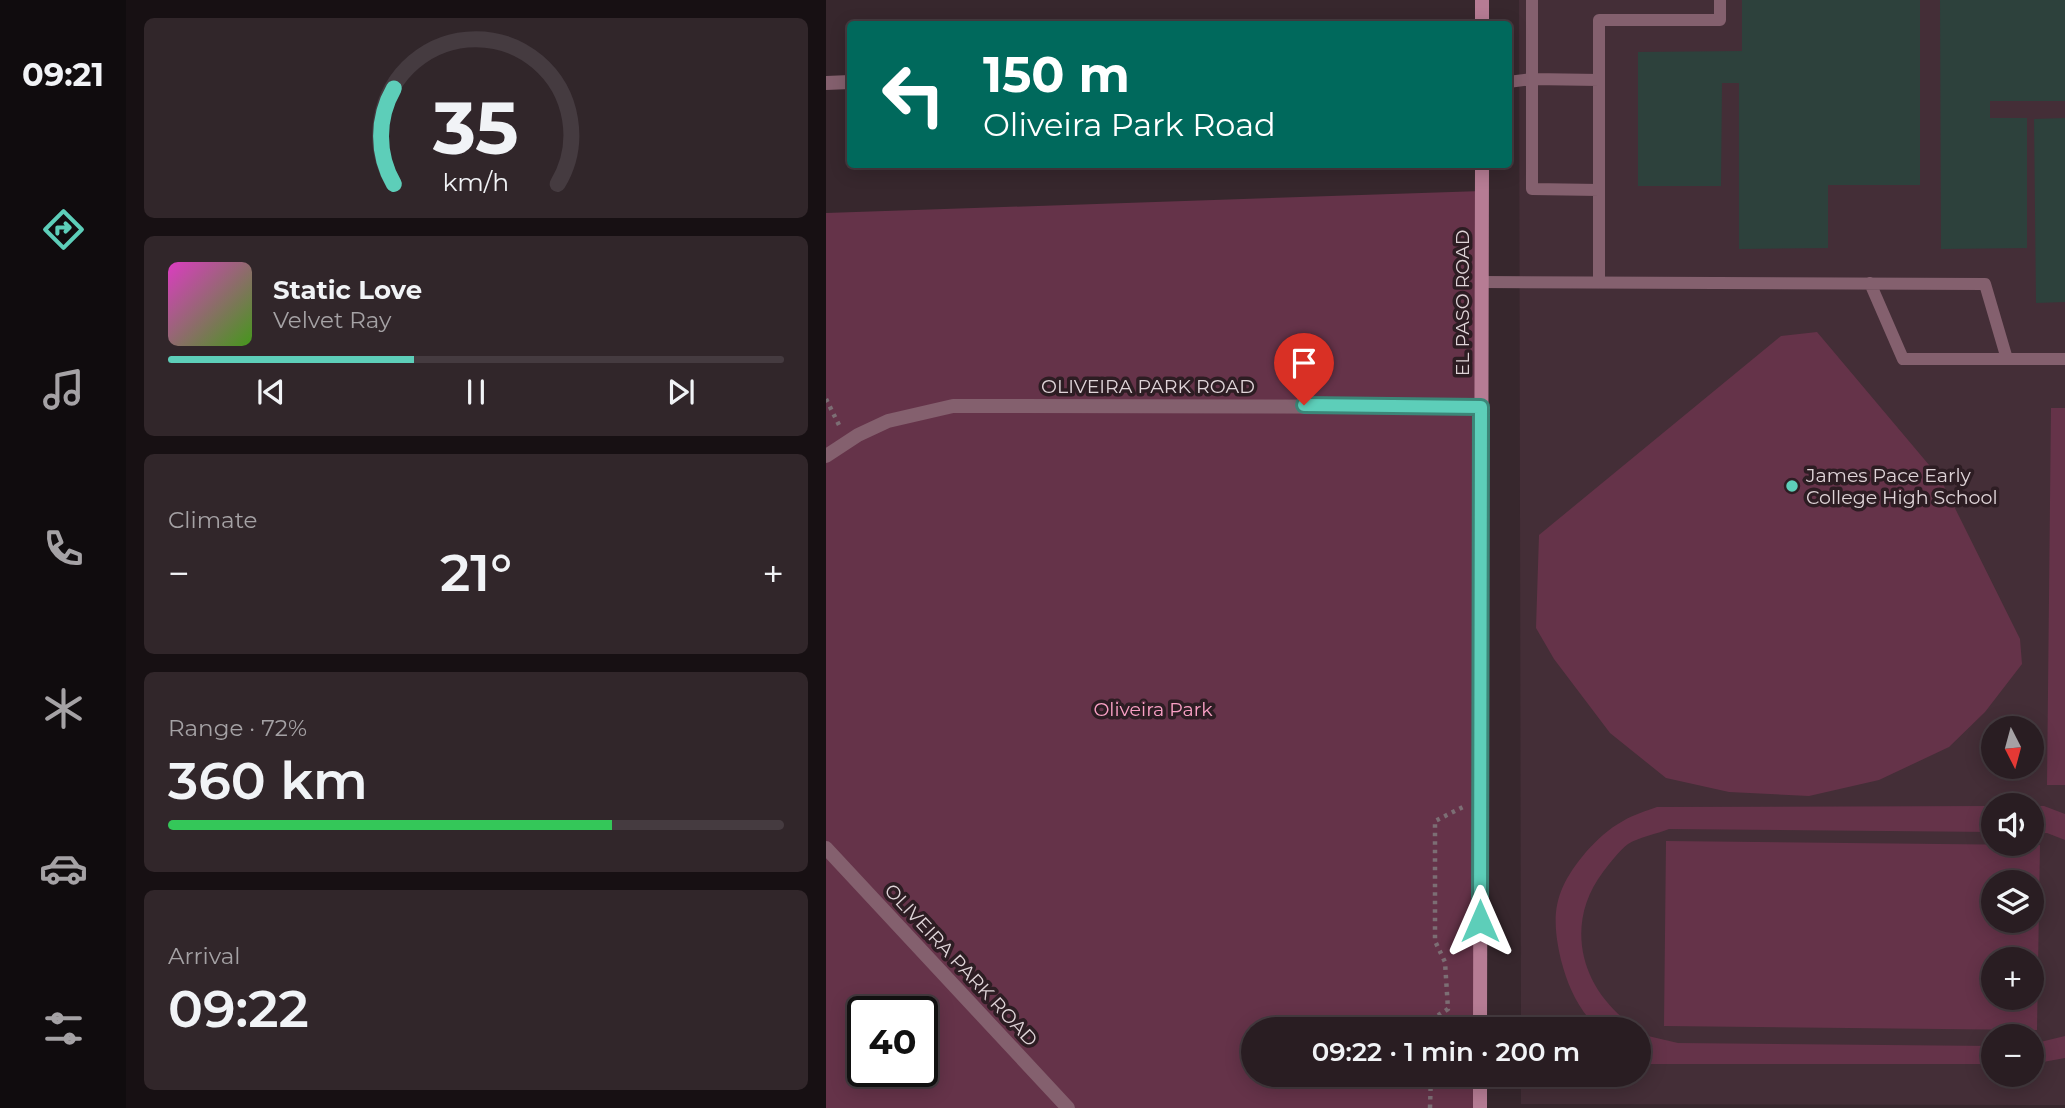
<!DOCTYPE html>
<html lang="en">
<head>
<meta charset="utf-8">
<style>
  :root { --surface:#291d22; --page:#31262a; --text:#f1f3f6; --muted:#a5a2a5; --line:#453b40; --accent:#5dceb9 }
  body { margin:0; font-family:Montserrat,sans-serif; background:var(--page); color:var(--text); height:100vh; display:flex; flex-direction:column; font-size:26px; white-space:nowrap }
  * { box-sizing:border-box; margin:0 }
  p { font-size:23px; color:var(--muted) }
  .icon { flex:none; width:38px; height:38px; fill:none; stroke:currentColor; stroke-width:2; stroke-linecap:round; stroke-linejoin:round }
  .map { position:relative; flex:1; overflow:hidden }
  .sheet { display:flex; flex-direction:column; gap:18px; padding:18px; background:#171013; width:700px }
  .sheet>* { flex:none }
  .banner { position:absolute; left:21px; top:21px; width:665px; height:147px; border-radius:7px; box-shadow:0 4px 18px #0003,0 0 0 2px var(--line); background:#00695c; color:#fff; overflow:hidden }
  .needle { width:46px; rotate:174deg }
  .fabs { position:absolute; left:1155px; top:716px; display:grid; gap:14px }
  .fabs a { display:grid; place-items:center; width:63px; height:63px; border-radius:50%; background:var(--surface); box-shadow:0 4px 18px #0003,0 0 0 2px var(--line); font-size:35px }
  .speed { position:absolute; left:21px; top:996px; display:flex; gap:14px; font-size:35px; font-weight:700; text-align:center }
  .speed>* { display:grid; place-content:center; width:91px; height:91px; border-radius:50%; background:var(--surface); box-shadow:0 4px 18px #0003,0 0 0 2px var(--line); line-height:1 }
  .speed .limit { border:4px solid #111; border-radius:10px; background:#fff; color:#111 }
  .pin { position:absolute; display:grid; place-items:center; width:60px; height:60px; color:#fff; margin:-72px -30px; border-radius:50% 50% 50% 0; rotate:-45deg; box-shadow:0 0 7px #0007 }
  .pin .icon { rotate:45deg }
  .me { position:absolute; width:77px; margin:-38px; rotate:0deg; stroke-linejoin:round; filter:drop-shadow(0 0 5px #0008) }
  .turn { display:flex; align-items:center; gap:24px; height:147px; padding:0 21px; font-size:32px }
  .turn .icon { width:91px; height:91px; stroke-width:2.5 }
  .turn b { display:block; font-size:49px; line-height:60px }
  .big { font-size:52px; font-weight:600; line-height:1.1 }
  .sheet .card { flex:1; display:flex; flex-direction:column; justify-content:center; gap:10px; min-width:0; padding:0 24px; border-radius:10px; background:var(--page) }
  .sheet .dial { align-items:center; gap:0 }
  .dial svg { height:182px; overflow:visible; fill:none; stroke:var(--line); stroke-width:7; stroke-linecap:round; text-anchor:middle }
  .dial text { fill:var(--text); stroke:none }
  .song { display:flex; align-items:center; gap:21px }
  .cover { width:84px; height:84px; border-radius:10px; background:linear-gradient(135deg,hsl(310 70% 55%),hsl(100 70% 35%)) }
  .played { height:7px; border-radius:4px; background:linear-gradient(90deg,var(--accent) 40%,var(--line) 40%) }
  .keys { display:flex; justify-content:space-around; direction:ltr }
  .heat { display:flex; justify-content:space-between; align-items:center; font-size:38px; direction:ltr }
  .charge { height:10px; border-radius:5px; background:linear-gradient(90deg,#34c759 72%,var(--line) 0) }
  .trip { position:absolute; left:415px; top:1017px; width:410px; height:70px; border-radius:35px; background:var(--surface); box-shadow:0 4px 18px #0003,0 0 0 2px var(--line); font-weight:600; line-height:70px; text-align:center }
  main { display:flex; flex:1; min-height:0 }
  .tab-bar { display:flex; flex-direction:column; width:126px; justify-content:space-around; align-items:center; background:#100c0e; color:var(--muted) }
  .tab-bar .icon { width:49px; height:49px }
  .tab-bar .selected { color:var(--accent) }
  .tab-bar b { font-size:32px; color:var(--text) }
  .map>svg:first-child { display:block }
  .built { fill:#442e37; fill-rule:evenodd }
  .green { fill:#653349; fill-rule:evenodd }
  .building { fill:#2d413c }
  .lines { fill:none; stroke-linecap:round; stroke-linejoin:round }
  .path { stroke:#7c6e74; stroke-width:4.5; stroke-dasharray:3.5 5; stroke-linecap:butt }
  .lane { stroke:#84606e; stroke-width:12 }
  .street { stroke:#84606e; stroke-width:14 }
  .secondary { stroke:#b67c94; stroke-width:14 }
  .route-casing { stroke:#3c8678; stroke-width:18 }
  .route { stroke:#5dceb9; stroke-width:12 }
  .poi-dot { fill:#5dceb9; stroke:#2d1d23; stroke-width:2.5 }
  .labels { text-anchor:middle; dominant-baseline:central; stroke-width:7; stroke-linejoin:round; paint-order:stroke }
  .street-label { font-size:19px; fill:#dfd4d8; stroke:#2d1d23 }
  .poi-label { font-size:19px; fill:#dfd4d8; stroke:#2d1d23; text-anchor:start }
  .park-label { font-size:19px; fill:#faa0c5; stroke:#2d1d23 }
</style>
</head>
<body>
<main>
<nav class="tab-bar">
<b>09:21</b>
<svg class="icon selected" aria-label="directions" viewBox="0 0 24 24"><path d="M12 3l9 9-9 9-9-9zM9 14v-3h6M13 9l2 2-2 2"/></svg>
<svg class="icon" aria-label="music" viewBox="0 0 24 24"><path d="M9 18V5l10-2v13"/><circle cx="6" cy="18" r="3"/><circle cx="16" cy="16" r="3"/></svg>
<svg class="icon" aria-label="phone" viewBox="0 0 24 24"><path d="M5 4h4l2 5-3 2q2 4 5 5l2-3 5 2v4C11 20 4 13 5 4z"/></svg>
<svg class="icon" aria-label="climate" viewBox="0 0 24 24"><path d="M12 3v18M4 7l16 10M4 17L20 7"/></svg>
<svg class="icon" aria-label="car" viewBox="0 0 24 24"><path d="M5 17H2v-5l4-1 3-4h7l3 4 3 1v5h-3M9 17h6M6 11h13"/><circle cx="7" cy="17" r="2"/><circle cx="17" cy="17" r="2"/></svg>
<svg class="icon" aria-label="filters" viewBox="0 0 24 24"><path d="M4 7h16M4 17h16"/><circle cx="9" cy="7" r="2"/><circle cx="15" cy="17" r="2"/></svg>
</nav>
<section class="sheet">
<div class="card dial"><svg viewBox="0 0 100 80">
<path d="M14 69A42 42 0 1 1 86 69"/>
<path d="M14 69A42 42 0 0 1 14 27" stroke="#5dceb9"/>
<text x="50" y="56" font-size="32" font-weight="700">35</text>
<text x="50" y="72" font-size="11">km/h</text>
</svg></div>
<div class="card">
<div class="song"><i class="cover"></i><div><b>Static Love</b><p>Velvet Ray</p></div></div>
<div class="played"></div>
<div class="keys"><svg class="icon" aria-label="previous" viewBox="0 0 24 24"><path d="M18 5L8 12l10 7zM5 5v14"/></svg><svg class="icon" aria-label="pause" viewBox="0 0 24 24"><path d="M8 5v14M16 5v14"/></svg><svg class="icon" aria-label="next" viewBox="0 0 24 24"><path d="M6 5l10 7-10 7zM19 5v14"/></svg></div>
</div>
<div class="card"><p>Climate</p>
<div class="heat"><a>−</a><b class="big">21°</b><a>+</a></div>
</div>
<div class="card"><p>Range · 72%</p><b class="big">360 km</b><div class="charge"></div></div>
<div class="card"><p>Arrival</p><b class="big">09:22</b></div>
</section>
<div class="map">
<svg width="1239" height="1108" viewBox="0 0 1239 1108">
  <rect width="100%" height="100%" fill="#37272d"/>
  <path class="built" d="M 693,0 L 1239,0 L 1239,1105 L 695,1104 L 695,1075 L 812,1074 L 812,1029 L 695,1029 ZM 1167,728 L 1206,728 L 1206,766 L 1167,766 ZM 1167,805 L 1206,805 L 1206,844 L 1167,844 ZM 1167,882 L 1206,882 L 1206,920 L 1167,920 ZM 1167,959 L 1206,959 L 1206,998 L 1167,998 ZM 1167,1036 L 1206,1036 L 1206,1074 L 1167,1074 Z"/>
  <path class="green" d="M 656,191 L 654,1029 L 427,1029 L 427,1074 L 654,1075 L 654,1108 L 0,1108 L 0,213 ZM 37,1012 L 96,1012 L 96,1071 L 37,1071 Z
    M 991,332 L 1114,478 L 1194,639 L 1196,664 L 1159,712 L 1123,747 L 1053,780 L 983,796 L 903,792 L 840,778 L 784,733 L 728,659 L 710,628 L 713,535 L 955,336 Z
    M 1225,408 L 1239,408 L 1239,785 L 1221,785 Z
    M 1167,806 L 1167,832 L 843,829 C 831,834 813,837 802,844 C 793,851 784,863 777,872 C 736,926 756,994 812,1029 L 773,1029 C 753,1011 742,987 735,960 C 724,913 729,889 760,852 C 771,840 782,829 797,821 C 807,815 820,811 831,807 Z
    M 1206,806 L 1218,806 L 1239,814 L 1239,840 L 1221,833 L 1206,833 Z
    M 840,841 L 1214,845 L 1211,1030 L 838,1026 ZM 1167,882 L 1206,882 L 1206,920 L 1167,920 ZM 1167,959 L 1206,959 L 1206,998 L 1167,998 Z
    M 812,1029 L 822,1036 L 852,1043 L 1167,1046 L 1167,1064 L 812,1064 Z
    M 1239,1036 L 1239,1058 L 1206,1064 L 1206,1044 Z"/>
  <path class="building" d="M 916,0 L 1094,0 L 1094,185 L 1002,185 L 1002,248 L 913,249 L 913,83 L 896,83 L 895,186 L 812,186 L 812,52 L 916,51 Z
    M 1114,0 L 1239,0 L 1239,101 L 1164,101 L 1164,118 L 1201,118 L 1201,248 L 1115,249 Z
    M 1239,118 L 1239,302 L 1210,303 L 1208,119 Z"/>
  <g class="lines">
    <path class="path" d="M 0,399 L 15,429
      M 606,1029 L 606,1019 L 622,1009 L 619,962 L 609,941 L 609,821 L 637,807
      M 604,1108 L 605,1074"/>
    <path class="lane" d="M 706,0 L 706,189 L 773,190
      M 682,82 L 706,79 L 773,80
      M 656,282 L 1159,284 L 1181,359
      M 773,282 L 773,20 L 894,20 L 894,0
      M 1044,283 L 1077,359 L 1239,359"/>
    <path class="street" d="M 0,83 L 24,82
      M 0,456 L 32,435 L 62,421 L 127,406 L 655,407
      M 0,848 L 242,1108"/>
    <path class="secondary" d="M 656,0 L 656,24
      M 654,1029 L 656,164
      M 654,1108 L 654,1074"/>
  </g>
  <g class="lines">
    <g class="route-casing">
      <path id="route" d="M 478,405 L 655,407 L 654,921"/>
    </g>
    <use href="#route" class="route"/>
  </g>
  <circle class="poi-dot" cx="966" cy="486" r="7"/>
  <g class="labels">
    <g class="street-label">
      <text transform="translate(636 303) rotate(-90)">EL PASO ROAD</text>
      <text x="322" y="386">OLIVEIRA PARK ROAD</text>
      <text transform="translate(135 965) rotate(47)">OLIVEIRA PARK ROAD</text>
    </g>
    <g class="poi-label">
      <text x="980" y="475">James Pace Early<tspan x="980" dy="22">College High School</tspan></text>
    </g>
    <g class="park-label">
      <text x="327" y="709">Oliveira Park</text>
    </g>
  </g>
</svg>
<div class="fabs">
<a><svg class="needle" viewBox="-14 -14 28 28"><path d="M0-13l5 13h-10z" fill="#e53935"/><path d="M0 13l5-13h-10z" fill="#a5a2a5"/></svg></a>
<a><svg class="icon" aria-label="sound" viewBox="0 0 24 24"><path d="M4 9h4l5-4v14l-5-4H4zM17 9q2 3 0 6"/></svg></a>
<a><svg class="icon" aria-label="layers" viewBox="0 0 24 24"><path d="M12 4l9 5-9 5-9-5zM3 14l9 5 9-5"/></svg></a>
<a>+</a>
<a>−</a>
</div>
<div class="speed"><div class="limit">40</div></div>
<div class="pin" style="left:478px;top:405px;background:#d93025"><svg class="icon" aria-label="arrive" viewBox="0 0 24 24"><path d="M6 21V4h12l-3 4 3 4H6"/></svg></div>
<svg class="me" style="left:654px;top:921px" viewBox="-20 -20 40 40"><path d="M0-17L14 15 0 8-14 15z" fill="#5dceb9" stroke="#fff" stroke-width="4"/></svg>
<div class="trip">09:22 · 1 min · 200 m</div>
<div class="banner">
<div class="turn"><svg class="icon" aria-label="left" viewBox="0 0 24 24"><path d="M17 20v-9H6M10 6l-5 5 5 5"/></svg><div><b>150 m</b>Oliveira Park Road</div></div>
</div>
</div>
</main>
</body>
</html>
